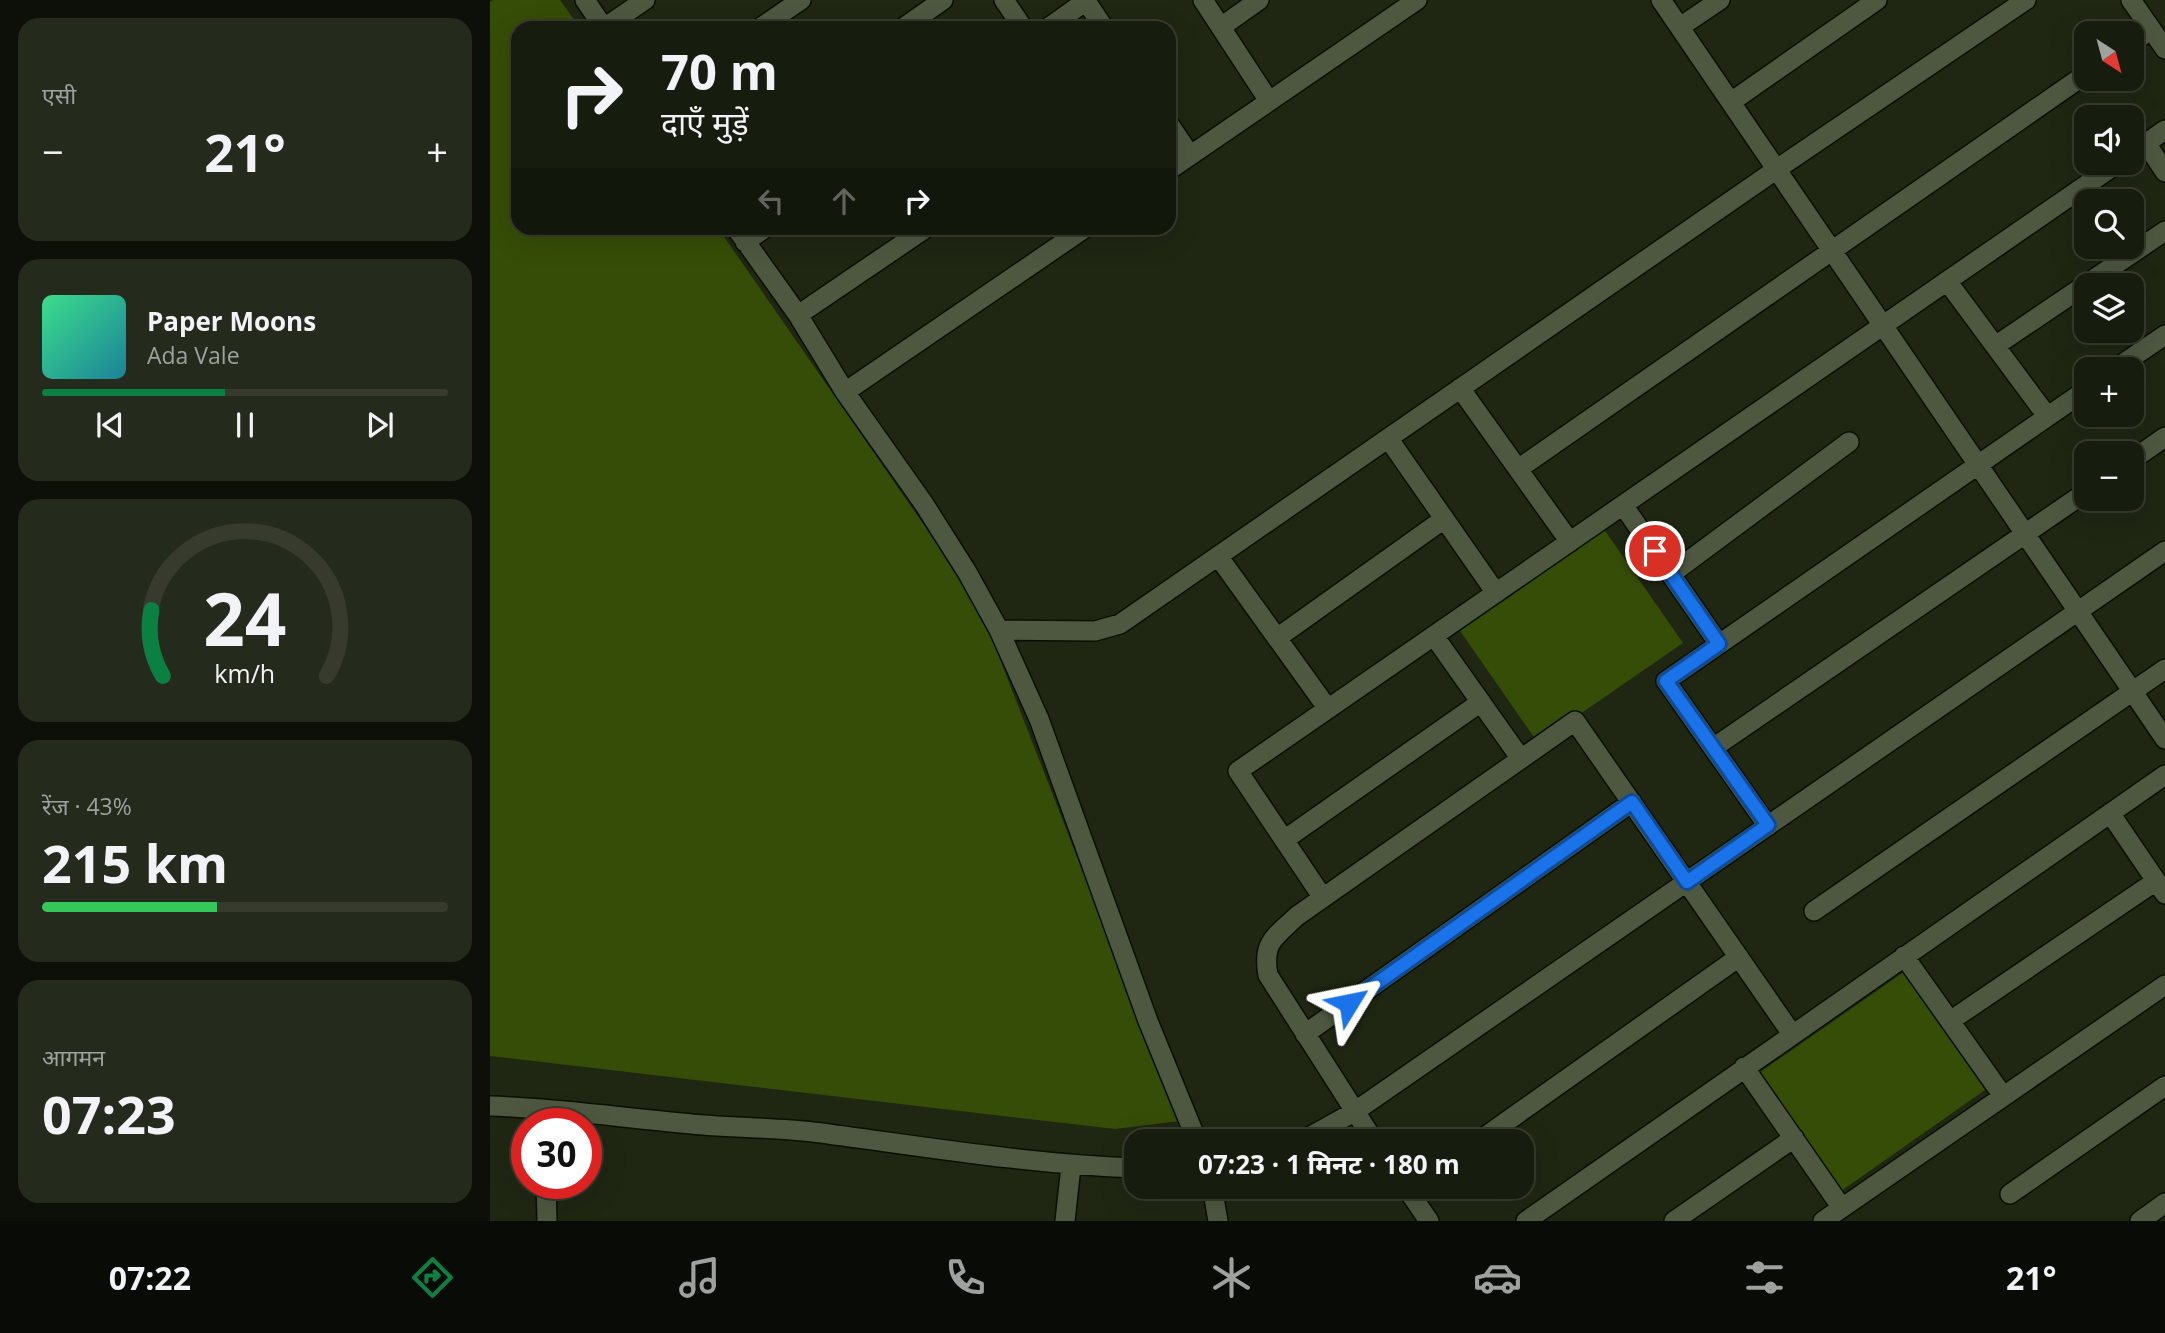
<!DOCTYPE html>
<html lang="hi">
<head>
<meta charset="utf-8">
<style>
  :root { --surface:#171d0e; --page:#242a1c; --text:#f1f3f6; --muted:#9ea29e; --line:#363b2e; --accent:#0b8043 }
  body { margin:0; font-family:"Open Sans","Noto Sans Devanagari",sans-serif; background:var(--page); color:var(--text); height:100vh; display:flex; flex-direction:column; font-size:26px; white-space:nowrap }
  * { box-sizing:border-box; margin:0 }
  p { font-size:23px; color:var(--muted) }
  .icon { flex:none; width:38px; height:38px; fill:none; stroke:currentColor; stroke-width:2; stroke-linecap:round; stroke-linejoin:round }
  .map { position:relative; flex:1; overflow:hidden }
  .details { display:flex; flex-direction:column; gap:18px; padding:18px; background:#0d1008; width:490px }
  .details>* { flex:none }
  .guide { position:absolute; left:21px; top:21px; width:665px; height:214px; border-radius:21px; box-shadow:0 7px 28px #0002,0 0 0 2px var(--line); background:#171d0e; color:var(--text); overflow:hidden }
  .needle { width:46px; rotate:144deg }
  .buttons { position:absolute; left:1584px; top:21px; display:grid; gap:14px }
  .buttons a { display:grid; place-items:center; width:70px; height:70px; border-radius:14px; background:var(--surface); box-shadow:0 7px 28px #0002,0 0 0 2px var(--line); font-size:35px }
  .speed { position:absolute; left:21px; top:1108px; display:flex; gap:14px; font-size:35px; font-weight:700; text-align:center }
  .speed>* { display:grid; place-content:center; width:91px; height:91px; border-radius:50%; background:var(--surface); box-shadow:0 7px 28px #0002,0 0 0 2px var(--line); line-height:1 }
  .speed .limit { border:10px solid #d22; background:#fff; color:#111 }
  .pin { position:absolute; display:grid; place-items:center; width:60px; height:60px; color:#fff; margin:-30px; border:4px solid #fff; border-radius:50%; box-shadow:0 2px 7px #0007 }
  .me { position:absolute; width:77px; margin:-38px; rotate:55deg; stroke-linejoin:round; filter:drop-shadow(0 0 5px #0008) }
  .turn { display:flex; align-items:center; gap:24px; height:147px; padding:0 35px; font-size:32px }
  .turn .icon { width:91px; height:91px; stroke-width:2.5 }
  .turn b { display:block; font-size:49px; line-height:60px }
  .lanes { display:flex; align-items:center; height:66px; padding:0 35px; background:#0003; justify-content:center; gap:35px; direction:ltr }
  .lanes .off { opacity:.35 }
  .big { font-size:52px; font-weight:700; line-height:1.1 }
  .details .card { flex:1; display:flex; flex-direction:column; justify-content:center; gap:10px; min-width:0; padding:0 24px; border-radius:21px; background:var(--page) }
  .details .dial { align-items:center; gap:0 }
  .dial svg { height:182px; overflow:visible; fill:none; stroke:var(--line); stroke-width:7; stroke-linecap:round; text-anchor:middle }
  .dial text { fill:var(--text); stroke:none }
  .song { display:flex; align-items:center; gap:21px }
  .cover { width:84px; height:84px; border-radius:10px; background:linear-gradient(135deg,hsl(150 70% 55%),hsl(190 70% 35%)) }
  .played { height:7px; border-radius:4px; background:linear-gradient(90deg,var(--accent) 45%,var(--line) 45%) }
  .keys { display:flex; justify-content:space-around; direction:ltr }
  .heat { display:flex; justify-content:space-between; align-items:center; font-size:38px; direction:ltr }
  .charge { height:10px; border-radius:5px; background:linear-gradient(90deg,#34c759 43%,var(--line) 0) }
  .trip { position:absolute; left:634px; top:1129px; width:410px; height:70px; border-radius:21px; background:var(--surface); box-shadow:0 7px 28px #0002,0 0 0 2px var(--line); font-weight:700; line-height:70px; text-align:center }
  .tab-bar { display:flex; height:112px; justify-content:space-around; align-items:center; background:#090c06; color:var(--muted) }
  .tab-bar .icon { width:49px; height:49px }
  .tab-bar .on { color:var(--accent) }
  .tab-bar b { font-size:32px; color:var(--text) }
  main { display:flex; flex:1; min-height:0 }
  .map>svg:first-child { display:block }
  .green { fill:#364d07 }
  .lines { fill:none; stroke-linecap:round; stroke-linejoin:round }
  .minor-casing { stroke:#091001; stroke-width:22 }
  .minor { stroke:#4e5841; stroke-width:19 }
  .route-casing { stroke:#114b97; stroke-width:18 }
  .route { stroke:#1a73e8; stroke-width:12 }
</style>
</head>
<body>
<main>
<section class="details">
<div class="card"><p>एसी</p>
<div class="heat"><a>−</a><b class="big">21°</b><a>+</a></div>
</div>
<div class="card">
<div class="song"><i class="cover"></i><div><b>Paper Moons</b><p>Ada Vale</p></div></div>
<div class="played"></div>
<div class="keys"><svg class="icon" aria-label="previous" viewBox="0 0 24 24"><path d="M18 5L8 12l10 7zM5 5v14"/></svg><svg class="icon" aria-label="pause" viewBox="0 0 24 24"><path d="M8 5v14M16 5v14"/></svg><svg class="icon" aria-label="next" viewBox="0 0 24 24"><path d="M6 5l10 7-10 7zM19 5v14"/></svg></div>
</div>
<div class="card dial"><svg viewBox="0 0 100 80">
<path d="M14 69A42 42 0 1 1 86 69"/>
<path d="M14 69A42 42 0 0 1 9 40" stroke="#0b8043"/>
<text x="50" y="56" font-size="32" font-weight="700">24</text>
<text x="50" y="72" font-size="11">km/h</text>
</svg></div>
<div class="card"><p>रेंज · 43%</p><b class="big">215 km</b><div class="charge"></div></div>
<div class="card"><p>आगमन</p><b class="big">07:23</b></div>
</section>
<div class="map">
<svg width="1675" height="1221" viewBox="0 0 1675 1221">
  <rect width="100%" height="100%" fill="#1f2713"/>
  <path class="green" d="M 3,0 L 70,0 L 90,28 L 28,28 L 28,228 L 228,228 L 488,603 L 690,1121 L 625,1129 L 0,1056 L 0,2 Z
    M 1111,525 L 1193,643 L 1048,743 L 966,625 Z
    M 1414,972 L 1495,1090 L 1351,1191 L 1269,1073 Z"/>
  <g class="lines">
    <g class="minor-casing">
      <path id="minor" d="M 95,0 L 114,28
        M 514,0 L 533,28
        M 713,0 L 779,101
        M 1171,0 L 1675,739
        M 1641,0 L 1675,49
        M 731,27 L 769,0
        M 1190,27 L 1230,0
        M 114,28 L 155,0
        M 270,28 L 311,0
        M 413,28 L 453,0
        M 558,28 L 596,1 L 614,28
        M 1642,43 L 1661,29
        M 1241,102 L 1387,0
        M 679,124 L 700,155
        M 1656,143 L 1675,172
        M 1642,153 L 1675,130
        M 679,170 L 927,0
        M 246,228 L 308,315 L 355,392 L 434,504 L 477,572 L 509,630 L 549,719 L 658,1021 L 707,1141
        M 255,242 L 275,228
        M 1457,281 L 1557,416
        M 308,315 L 436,228
        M 1505,346 L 1675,231
        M 1625,369 L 1675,335
        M 970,388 L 1080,542
        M 355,392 L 595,228
        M 898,438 L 1006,593
        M 1642,460 L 1675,437
        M 1028,469 L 1596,74
        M 1133,505 L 1229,644
        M 728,556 L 838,709
        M 1181,574 L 1359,442
        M 509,630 L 605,631 L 630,624 L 1287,169 L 1536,0
        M 944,636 L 1031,759
        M 787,638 L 954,519
        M 1223,748 L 1596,492
        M 1620,813 L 1675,894
        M 1278,826 L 1176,681 L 1596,390
        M 794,840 L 991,702
        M 833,898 L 748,771 L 1628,163
        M 1324,911 L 1675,669
        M 1414,956 L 1513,1096
        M 1460,1021 L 1666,881
        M 815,1034 L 1142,802
        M 1254,1067 L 1352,1208
        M 0,1106 C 64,1108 127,1117 191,1123 C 235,1128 280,1127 323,1132 C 431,1146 537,1164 646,1168
        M 812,1141 L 864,1112 L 1675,551
        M 884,1141 L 778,975 C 772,942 785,937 807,916 L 1085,721 L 1302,1034
        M 989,1141 L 1249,957
        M 56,1183 L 57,1221
        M 722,1186 L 728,1221
        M 915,1186 L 939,1221
        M 1520,1194 L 1675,1086
        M 575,1221 L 581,1166
        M 1036,1221 L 1675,775
        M 1184,1221 L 1304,1138
        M 1333,1221 L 1675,985
        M 1650,1221 L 1675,1203"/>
    </g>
    <use href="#minor" class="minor"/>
  </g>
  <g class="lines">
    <g class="route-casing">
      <path id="route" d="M 859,1003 L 1142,802 L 1197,882 L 1278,825 L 1176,681 L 1229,644 L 1165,551"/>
    </g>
    <use href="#route" class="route"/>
  </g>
</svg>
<div class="buttons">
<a><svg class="needle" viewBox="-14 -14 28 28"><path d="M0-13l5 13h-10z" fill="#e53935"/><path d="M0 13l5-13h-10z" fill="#9ea29e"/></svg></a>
<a><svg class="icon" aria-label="sound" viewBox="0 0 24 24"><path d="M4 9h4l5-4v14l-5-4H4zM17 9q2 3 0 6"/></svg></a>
<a><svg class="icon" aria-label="search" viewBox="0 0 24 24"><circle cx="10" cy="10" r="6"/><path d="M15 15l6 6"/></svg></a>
<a><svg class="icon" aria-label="layers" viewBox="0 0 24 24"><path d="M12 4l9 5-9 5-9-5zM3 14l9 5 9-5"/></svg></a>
<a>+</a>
<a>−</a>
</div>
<div class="speed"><div class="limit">30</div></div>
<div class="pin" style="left:1165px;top:551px;background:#d93025"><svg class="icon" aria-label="arrive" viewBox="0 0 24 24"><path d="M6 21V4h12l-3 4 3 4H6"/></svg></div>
<svg class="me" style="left:859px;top:1003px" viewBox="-20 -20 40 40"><path d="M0-17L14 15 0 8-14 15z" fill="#1a73e8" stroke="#fff" stroke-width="4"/></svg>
<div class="trip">07:23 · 1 मिनट · 180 m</div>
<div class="guide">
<div class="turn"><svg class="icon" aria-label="right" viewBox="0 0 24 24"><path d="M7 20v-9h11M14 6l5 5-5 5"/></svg><div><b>70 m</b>दाएँ मुड़ें</div></div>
<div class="lanes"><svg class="icon off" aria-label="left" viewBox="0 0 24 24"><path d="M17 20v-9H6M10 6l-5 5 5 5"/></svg><svg class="icon off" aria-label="ahead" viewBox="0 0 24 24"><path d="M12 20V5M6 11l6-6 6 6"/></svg><svg class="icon" aria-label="right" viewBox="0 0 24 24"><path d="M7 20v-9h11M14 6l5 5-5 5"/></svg></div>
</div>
</div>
</main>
<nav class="tab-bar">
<b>07:22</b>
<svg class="icon on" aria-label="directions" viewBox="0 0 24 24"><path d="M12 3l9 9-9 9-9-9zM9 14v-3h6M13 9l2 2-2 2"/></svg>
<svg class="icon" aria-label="music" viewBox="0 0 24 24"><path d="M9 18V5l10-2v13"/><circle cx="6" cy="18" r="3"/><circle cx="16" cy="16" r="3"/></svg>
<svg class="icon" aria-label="phone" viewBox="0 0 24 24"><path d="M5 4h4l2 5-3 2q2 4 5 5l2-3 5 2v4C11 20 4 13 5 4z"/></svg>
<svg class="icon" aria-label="climate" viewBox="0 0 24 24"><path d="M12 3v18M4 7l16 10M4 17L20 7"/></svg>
<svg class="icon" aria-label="car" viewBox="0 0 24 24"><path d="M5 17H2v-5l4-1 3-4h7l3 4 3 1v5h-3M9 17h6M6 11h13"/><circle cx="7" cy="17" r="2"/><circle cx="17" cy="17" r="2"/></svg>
<svg class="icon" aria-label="filters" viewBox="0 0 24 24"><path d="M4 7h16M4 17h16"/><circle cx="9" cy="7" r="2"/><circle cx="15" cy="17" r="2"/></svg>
<b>21°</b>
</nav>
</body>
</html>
